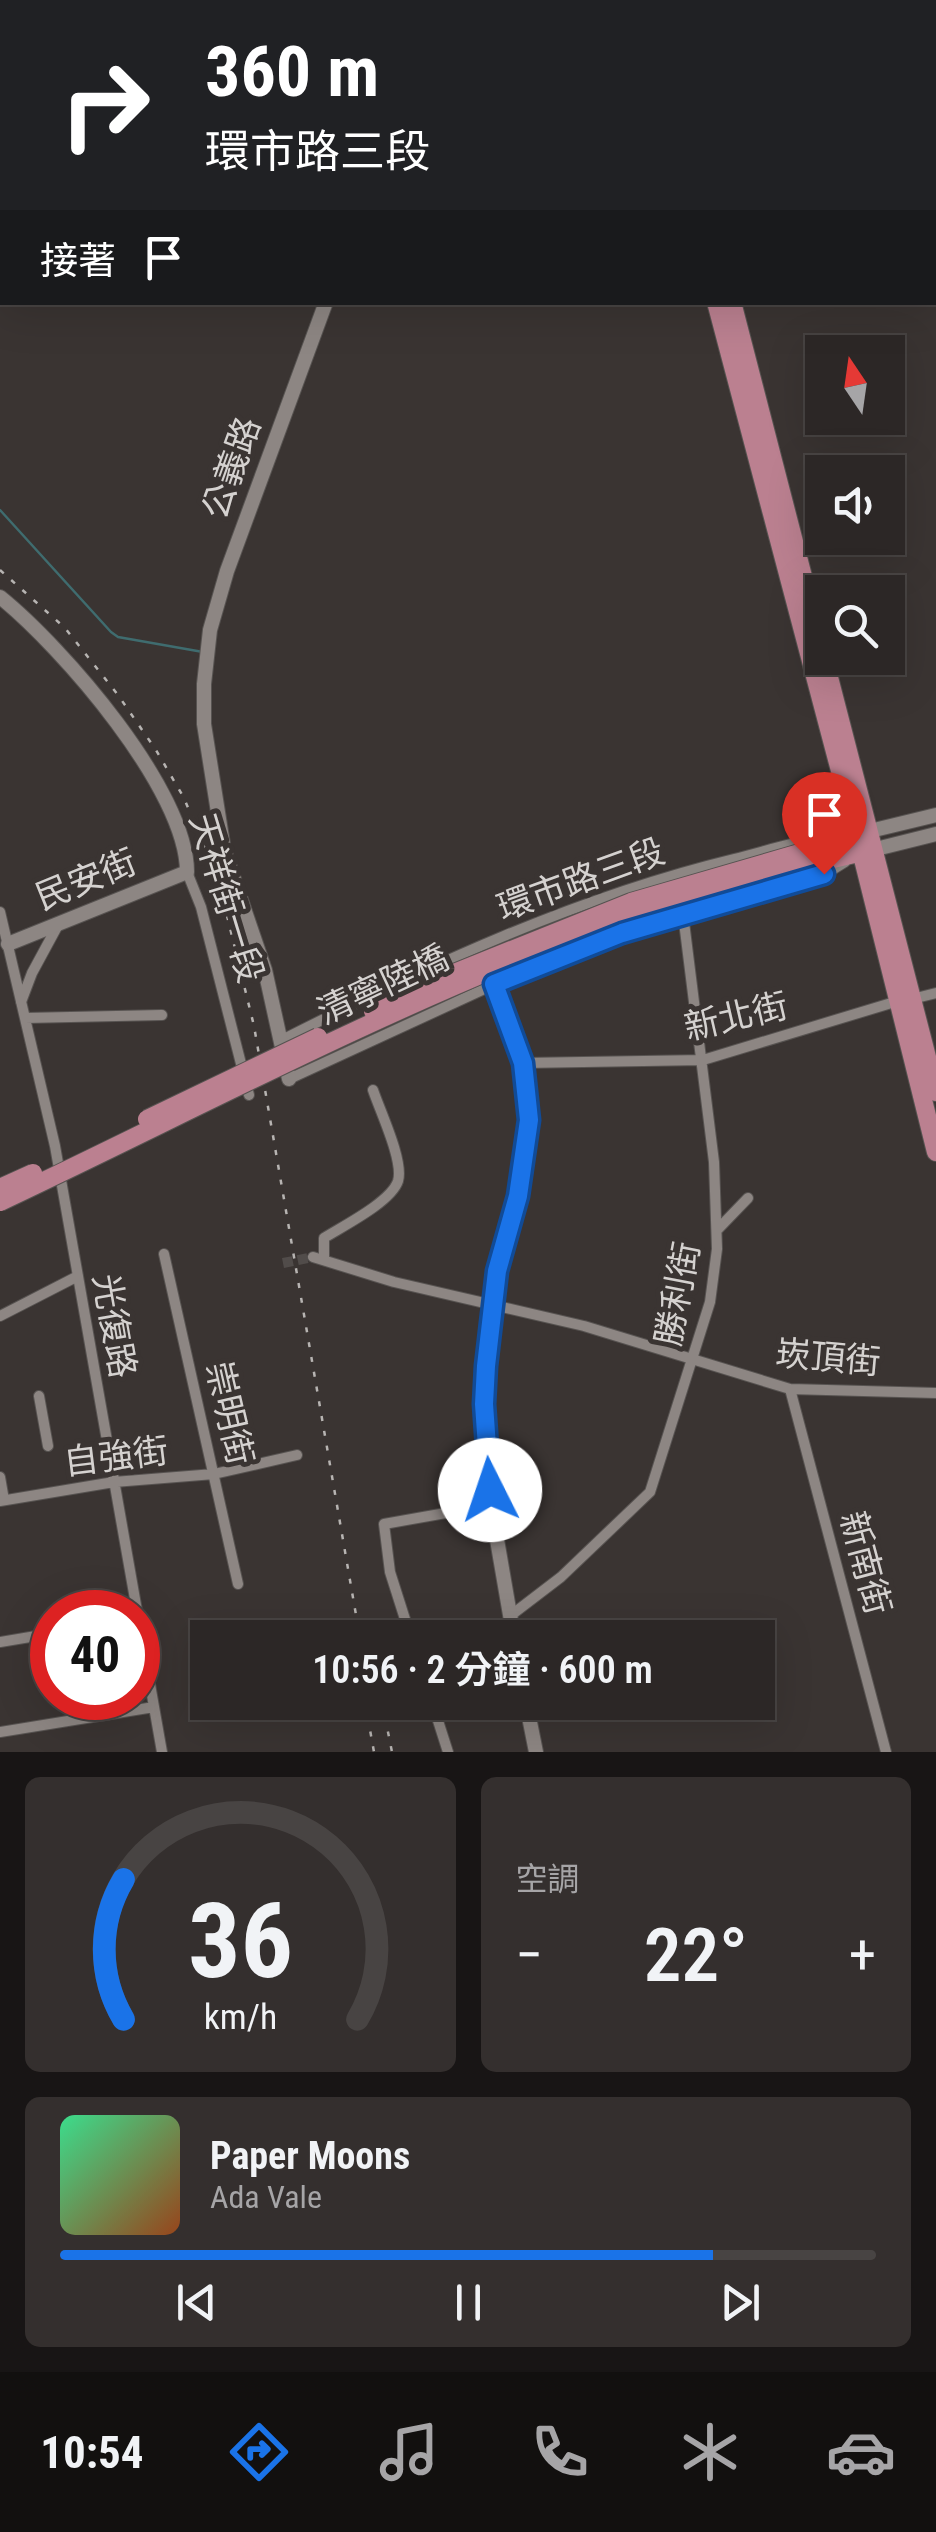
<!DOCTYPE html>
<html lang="zh-TW">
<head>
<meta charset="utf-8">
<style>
  :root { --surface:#2c2726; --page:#342f2e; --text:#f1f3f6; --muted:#a6a5a7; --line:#484443; --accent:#1a73e8 }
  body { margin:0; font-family:"Roboto Condensed","Noto Sans TC",sans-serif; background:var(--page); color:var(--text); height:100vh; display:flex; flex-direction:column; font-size:38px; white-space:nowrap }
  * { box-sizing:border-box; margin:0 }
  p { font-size:32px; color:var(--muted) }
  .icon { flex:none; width:55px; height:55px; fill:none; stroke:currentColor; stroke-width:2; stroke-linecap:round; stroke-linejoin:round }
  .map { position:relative; height:1752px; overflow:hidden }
  .details { display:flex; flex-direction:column; gap:25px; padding:25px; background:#181515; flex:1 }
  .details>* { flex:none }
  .guide { position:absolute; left:0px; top:0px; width:938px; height:305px; box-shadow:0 10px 40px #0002,0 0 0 2px var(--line); background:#202124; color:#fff; overflow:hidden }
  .needle { width:65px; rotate:347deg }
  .buttons { position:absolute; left:805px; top:335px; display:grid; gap:20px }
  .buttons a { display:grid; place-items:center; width:100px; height:100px; border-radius:0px; background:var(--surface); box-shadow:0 10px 40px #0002,0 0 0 2px var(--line); font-size:50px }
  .speed { position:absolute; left:30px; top:1590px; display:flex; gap:20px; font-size:50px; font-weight:700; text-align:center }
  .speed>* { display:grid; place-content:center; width:130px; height:130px; border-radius:50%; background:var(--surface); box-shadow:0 10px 40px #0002,0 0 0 2px var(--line); line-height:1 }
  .speed .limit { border:15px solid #d22; background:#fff; color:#111 }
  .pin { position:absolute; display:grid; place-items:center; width:85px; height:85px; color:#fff; margin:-102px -42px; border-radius:50% 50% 50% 0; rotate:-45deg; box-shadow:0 0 10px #0007 }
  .pin .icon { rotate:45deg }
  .me { position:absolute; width:110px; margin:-55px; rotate:356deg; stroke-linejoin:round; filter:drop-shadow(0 0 8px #0008) }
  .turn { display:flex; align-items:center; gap:35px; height:210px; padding:0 40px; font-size:45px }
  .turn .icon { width:130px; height:130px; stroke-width:2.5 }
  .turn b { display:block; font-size:70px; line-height:85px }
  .then { display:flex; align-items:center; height:95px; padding:0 40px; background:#0003; gap:20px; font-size:38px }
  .big { font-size:75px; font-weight:600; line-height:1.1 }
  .details .card { flex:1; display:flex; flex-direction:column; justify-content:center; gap:15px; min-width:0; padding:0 35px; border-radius:15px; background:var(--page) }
  .details .dial { align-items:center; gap:0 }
  .dial svg { height:260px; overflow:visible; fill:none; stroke:var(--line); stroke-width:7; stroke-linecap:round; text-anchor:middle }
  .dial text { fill:var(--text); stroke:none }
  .song { display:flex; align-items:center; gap:30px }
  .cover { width:120px; height:120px; border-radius:15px; background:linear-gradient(135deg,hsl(150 70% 55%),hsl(20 70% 35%)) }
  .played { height:10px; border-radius:5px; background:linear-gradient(90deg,var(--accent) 80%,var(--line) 80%) }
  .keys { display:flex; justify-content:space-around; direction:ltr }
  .heat { display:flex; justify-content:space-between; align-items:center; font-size:55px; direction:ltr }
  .details .tiles { flex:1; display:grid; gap:25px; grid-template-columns:1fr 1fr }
  .card:last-child { grid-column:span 2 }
  .trip { position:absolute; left:190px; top:1620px; width:585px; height:100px; border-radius:0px; background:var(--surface); box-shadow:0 10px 40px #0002,0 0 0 2px var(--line); font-weight:600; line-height:100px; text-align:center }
  .menu { display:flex; height:160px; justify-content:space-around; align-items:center; background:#12100f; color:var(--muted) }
  .menu .icon { width:70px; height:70px }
  .menu .selected { color:var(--accent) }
  .menu b { font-size:45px; color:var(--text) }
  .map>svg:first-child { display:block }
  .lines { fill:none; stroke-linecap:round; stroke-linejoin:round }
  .stream { stroke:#3f6c6f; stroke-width:2.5 }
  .minor-tunnel { stroke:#514c4a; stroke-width:10; stroke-dasharray:10 5; stroke-linecap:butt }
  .minor-casing { stroke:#575351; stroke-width:12 }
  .tertiary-casing { stroke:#575351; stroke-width:16 }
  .primary-casing { stroke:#575351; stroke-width:20 }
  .minor { stroke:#8d8683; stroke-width:10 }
  .tertiary { stroke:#8d8683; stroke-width:14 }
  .primary { stroke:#bb8090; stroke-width:18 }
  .rail { stroke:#b7b4b2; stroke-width:2.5; stroke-dasharray:5 10; stroke-linecap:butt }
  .primary-bridge-casing { stroke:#575351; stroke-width:20; stroke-linecap:butt }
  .primary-bridge { stroke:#bb8090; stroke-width:18 }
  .route-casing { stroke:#114b97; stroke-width:25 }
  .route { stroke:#1a73e8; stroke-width:18 }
  .labels { text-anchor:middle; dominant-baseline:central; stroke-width:10; stroke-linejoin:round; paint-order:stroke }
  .street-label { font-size:35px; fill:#d5d2d0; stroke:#3a3432 }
</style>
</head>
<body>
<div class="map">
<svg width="936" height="1752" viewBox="0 0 936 1752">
  <rect width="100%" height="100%" fill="#3a3432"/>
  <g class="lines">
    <path class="stream" d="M 533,2 L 534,0
      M 0,510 L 111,632 L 118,637 L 203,652"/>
    <path class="minor-tunnel" d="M 283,1263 L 313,1257"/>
    <g class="minor-casing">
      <path id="minor" d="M 0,48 L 2,48
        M 187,872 L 201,907 L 249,1095
        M 0,912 L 55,1146 L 162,1752
        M 912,999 L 936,993
        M 21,1002 L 32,973 L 58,925
        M 25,1018 L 162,1015
        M 282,1040 C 426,967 577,897 734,859 C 767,851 798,840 831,837
        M 523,1063 L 703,1060 L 898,1001
        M 289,1079 L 493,985 L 622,933 L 824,875 L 845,862
        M 718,1229 L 748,1198
        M 164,1254 L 238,1584
        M 313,1257 L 394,1282 L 584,1326 L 790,1389 L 936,1393
        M 324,1258 L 324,1238 C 343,1226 391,1202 398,1181 C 404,1161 380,1111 373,1090
        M 0,1316 L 78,1276
        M 790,1389 L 886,1752
        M 39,1396 L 48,1446
        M 0,1477 L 4,1500
        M 0,1501 L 114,1482 L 214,1474 L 297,1455
        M 510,1616 L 561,1577 L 650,1492 L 710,1302 L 717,1249 L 714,1162 L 683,914
        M 411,1638 L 390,1572 L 384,1524 L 491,1505
        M 0,1642 L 48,1634
        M 432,1702 L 448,1752
        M 0,1732 L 154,1707"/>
    </g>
    <g class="tertiary-casing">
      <path id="tertiary" d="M 440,2 L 441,0
        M 608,2 L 612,0
        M 0,597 C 62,647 187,790 187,872 L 8,944
        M 870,831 L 936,815
        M 876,849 L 936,834
        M 493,985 L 523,1063 L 529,1120 L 518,1196 L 497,1271 L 483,1404 L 491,1505 L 514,1638
        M 289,1079 L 265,970 L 224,850 L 204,724 L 204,684 L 210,630 L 227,571 L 326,302
        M 526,1702 L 536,1752"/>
    </g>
    <g class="primary-casing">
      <path id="primary" d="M 637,0 L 638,2
        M 653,0 L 653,2
        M 716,302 L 857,835 L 936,1152
        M 732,302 L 822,650
        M 824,658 L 936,1092
        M 803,852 L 865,833
        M 808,865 L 871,850"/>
    </g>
    <use href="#minor" class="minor"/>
    <use href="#tertiary" class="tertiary"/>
    <use href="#primary" class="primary"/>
    <path class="rail" d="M 0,570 L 65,628 L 118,695 L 156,750 L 184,798 L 219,883 L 254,1026 L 360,1638
      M 365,1702 L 374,1752
      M 382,1702 L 392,1752"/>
    <g class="primary-bridge-casing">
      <path id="primary-bridge" d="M 373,1011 L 439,979 L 631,902 L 803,852
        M 147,1119 L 318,1037
        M 0,1188 L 33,1173
        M 0,1202 C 180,1117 361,1021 546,948 C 632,915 720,890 808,865"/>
    </g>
    <use href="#primary-bridge" class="primary-bridge"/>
  </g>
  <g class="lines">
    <g class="route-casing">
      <path id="route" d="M 490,1490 L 484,1404 L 486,1366 L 497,1271 L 518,1196 L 529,1120 L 523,1063 L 494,984 L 622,933 L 824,874"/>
    </g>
    <use href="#route" class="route"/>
  </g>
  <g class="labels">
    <g class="street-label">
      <text transform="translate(232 468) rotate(-70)">公義路</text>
      <text transform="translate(86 880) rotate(-22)">民安街</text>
      <text transform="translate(581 880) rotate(-20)">環市路三段</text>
      <text transform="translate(226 898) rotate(73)">天祥街一段</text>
      <text transform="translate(383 985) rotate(-25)">清寧陸橋</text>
      <text transform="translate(736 1017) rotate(-13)">新北街</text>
      <text transform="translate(678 1294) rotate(-79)">勝利街</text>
      <text transform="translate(114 1326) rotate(80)">光復路</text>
      <text transform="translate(828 1358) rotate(5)">崁頂街</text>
      <text transform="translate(229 1413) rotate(77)">崇明街</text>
      <text transform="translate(116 1457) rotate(-7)">自強街</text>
      <text transform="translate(865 1563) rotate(75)">新南街</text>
    </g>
  </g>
</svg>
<div class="buttons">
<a><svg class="needle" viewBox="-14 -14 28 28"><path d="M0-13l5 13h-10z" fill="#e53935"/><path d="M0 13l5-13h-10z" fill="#a6a5a7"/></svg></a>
<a><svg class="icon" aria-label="sound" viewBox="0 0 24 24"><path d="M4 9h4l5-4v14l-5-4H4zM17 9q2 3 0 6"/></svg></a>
<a><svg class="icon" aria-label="search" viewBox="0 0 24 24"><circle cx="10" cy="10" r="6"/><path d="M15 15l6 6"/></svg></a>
</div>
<div class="speed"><div class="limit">40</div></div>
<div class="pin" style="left:824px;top:874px;background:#d93025"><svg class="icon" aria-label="arrive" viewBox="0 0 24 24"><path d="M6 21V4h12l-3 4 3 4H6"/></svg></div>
<svg class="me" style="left:490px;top:1490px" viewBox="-20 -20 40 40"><circle r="19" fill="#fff"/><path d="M0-13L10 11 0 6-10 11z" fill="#1a73e8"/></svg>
<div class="trip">10:56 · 2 分鐘 · 600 m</div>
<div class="guide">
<div class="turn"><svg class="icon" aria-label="right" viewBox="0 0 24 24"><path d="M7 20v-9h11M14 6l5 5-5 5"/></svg><div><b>360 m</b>環市路三段</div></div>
<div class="then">接著<svg class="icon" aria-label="arrive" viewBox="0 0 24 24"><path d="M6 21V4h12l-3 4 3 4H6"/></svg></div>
</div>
</div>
<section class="details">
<div class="tiles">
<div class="card dial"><svg viewBox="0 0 100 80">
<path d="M14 69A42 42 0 1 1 86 69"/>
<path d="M14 69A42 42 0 0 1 14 26" stroke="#1a73e8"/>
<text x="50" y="56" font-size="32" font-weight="700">36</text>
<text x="50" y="72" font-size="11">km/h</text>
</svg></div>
<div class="card"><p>空調</p>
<div class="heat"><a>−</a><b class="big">22°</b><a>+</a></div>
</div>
<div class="card">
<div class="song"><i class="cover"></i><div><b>Paper Moons</b><p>Ada Vale</p></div></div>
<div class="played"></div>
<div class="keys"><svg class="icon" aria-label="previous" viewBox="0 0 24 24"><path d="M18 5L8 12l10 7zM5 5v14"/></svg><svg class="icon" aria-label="pause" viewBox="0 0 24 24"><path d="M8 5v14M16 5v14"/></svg><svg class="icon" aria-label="next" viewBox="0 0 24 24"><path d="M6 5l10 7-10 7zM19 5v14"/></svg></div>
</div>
</div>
</section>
<nav class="menu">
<b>10:54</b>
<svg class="icon selected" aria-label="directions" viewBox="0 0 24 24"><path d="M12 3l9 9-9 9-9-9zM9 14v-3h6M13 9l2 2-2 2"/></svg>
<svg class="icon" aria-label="music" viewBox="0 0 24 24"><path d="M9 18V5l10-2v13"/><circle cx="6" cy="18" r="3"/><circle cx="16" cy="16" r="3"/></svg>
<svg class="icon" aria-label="phone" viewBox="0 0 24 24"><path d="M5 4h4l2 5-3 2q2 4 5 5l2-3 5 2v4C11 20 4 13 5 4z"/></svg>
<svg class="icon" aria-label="climate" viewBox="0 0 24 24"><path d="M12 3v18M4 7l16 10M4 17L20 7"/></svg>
<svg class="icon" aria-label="car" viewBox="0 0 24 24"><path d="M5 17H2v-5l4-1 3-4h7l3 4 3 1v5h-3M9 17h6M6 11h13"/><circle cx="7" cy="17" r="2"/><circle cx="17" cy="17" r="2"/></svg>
</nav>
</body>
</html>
